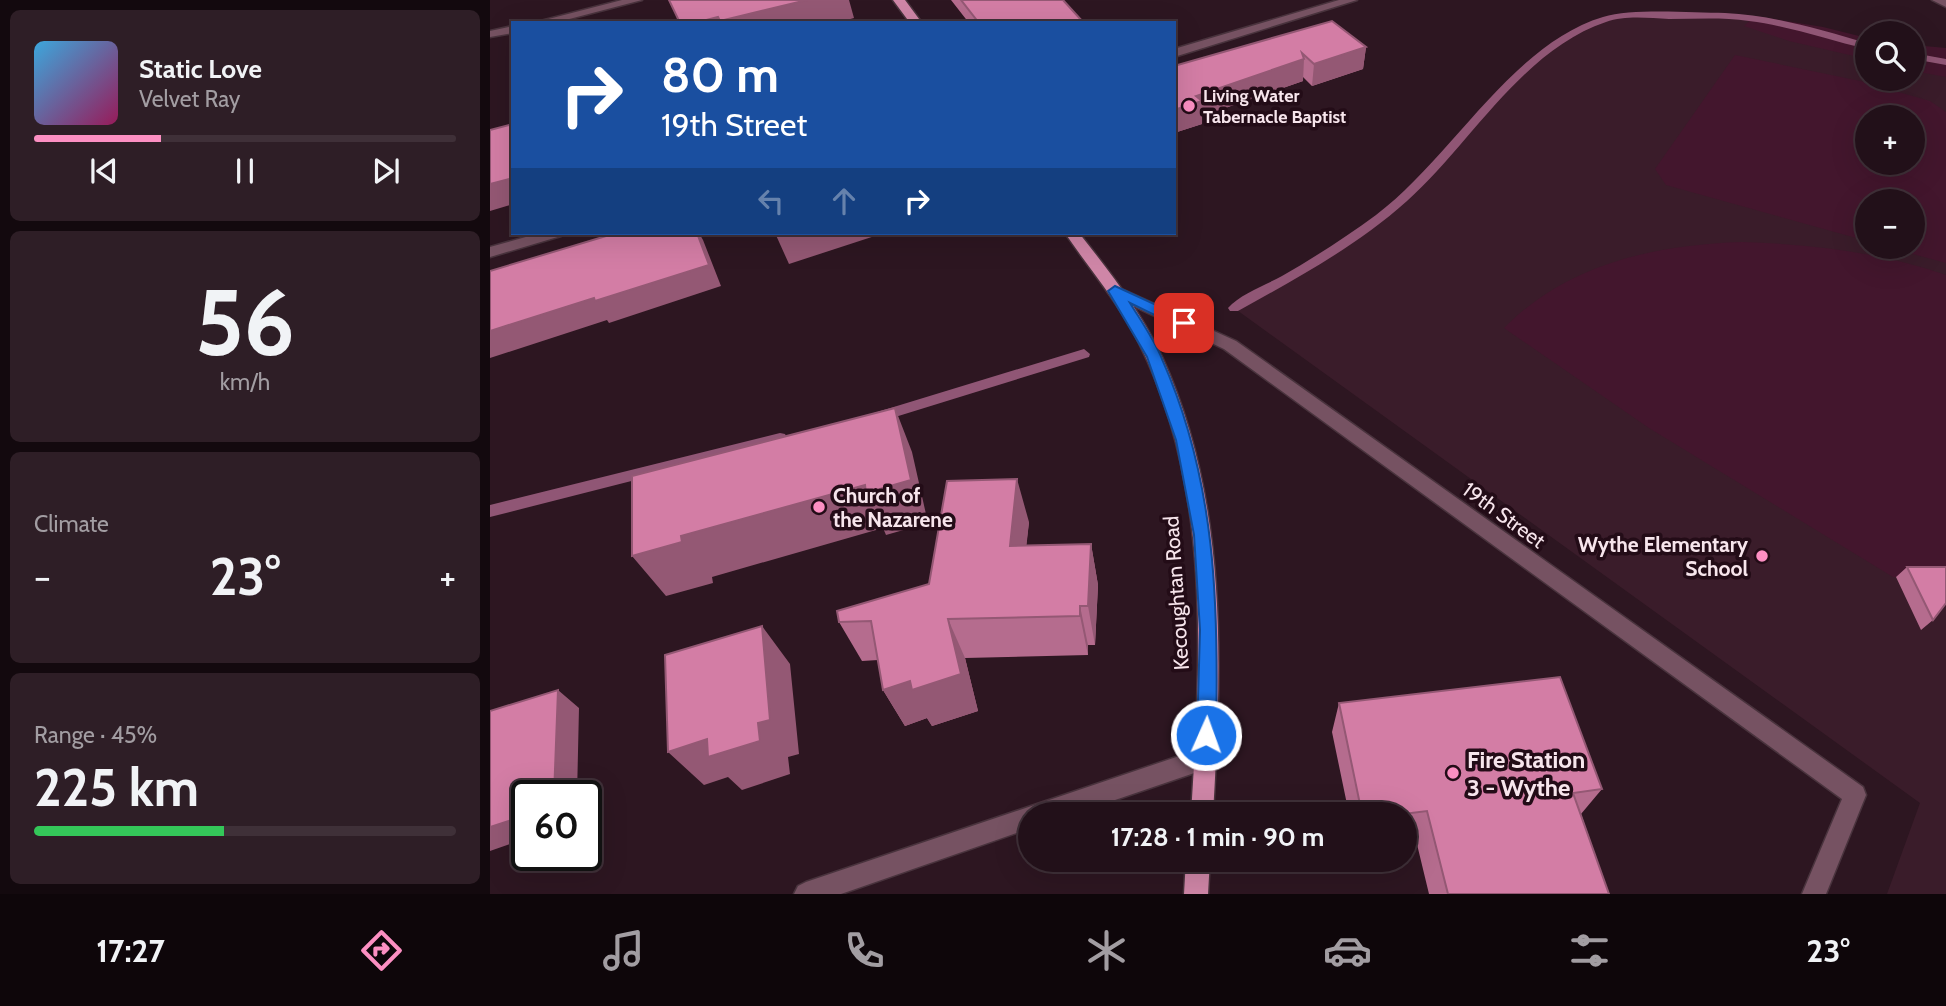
<!DOCTYPE html>
<html lang="en">
<head>
<meta charset="utf-8">
<style>
  :root { --surface:#221019; --page:#2e1e26; --text:#f1f3f6; --muted:#a29da2; --line:#3f3038; --accent:#fc8fc2 }
  body { margin:0; font-family:Cabin,sans-serif; background:var(--page); color:var(--text); height:100vh; display:flex; flex-direction:column; font-size:26px; white-space:nowrap }
  * { box-sizing:border-box; margin:0 }
  p { font-size:23px; color:var(--muted) }
  .icon { flex:none; width:38px; height:38px; fill:none; stroke:currentColor; stroke-width:2; stroke-linecap:round; stroke-linejoin:round }
  .map { position:relative; flex:1; overflow:hidden }
  .sheet { display:flex; flex-direction:column; gap:10px; padding:10px; background:#13090e; width:490px }
  .sheet>* { flex:none }
  .top-card { position:absolute; left:21px; top:21px; width:665px; height:214px; border-radius:0px; box-shadow:0 7px 28px #0002,0 0 0 2px var(--line); background:#1a4fa0; color:#fff; overflow:hidden }
  .fabs { position:absolute; left:1365px; top:21px; display:grid; gap:14px }
  .fabs a { display:grid; place-items:center; width:70px; height:70px; border-radius:50%; background:var(--surface); box-shadow:0 7px 28px #0002,0 0 0 2px var(--line); font-size:35px }
  .speed { position:absolute; left:21px; top:780px; display:flex; gap:14px; font-size:35px; font-weight:700; text-align:center }
  .speed>* { display:grid; place-content:center; width:91px; height:91px; border-radius:50%; background:var(--surface); box-shadow:0 7px 28px #0002,0 0 0 2px var(--line); line-height:1 }
  .speed .limit { border:4px solid #111; border-radius:10px; background:#fff; color:#111 }
  .pin { position:absolute; display:grid; place-items:center; width:60px; height:60px; color:#fff; margin:-30px; border-radius:14px; box-shadow:0 4px 10px #0006 }
  .me { position:absolute; width:77px; margin:-38px; rotate:2deg; stroke-linejoin:round; filter:drop-shadow(0 0 5px #0008) }
  .turn { display:flex; align-items:center; gap:24px; height:147px; padding:0 35px; font-size:32px }
  .turn .icon { width:91px; height:91px; stroke-width:2.5 }
  .turn b { display:block; font-size:49px; line-height:60px }
  .lanes { display:flex; align-items:center; height:66px; padding:0 35px; background:#0003; justify-content:center; gap:35px; direction:ltr }
  .lanes .off { opacity:.35 }
  .big { font-size:52px; font-weight:800; line-height:1.1 }
  .sheet .tile { flex:1; display:flex; flex-direction:column; justify-content:center; gap:10px; min-width:0; padding:0 24px; border-radius:10px; background:var(--page) }
  .sheet .dial { align-items:center; gap:0 }
  .dial b { font-size:91px; line-height:1 }
  .song { display:flex; align-items:center; gap:21px }
  .cover { width:84px; height:84px; border-radius:10px; background:linear-gradient(135deg,hsl(200 70% 55%),hsl(330 70% 35%)) }
  .played { height:7px; border-radius:4px; background:linear-gradient(90deg,var(--accent) 30%,var(--line) 30%) }
  .keys { display:flex; justify-content:space-around; direction:ltr }
  .heat { display:flex; justify-content:space-between; align-items:center; font-size:38px; direction:ltr }
  .charge { height:10px; border-radius:5px; background:linear-gradient(90deg,#34c759 45%,var(--line) 0) }
  .trip { position:absolute; left:528px; top:802px; width:399px; height:70px; border-radius:35px; background:var(--surface); box-shadow:0 7px 28px #0002,0 0 0 2px var(--line); font-weight:800; line-height:70px; text-align:center }
  .tab-bar { display:flex; height:112px; justify-content:space-around; align-items:center; background:#0e060a; color:var(--muted) }
  .tab-bar .icon { width:49px; height:49px }
  .tab-bar .on { color:var(--accent) }
  .tab-bar b { font-size:32px; color:var(--text) }
  main { display:flex; flex:1; min-height:0 }
  .map>svg:first-child { display:block }
  .built { fill:#3a1c2a; fill-rule:evenodd }
  .green { fill:#43162d; fill-rule:evenodd }
  .lines { fill:none; stroke-linecap:round; stroke-linejoin:round }
  .stream { fill:#905675; fill-rule:evenodd }
  .lane-casing { stroke:#49333d; stroke-width:3 }
  .street-casing { stroke:#49333d; stroke-width:3 }
  .primary-casing { stroke:#49333d; stroke-width:3 }
  .lane { fill:#765262; fill-rule:evenodd }
  .street { fill:#765262; fill-rule:evenodd }
  .primary { fill:#cf86a7; fill-rule:evenodd }
  .wall { fill:#b56c8e }
  .shaded-wall { fill:#945874 }
  .building { fill:#d37da5; stroke:#945874; stroke-width:2 }
  .route { fill:#1a73e8; stroke:#114b97; stroke-width:2 }
  .poi-dot { fill:#fc8fc2; stroke:#230c17; stroke-width:2.5 }
  .labels { text-anchor:middle; dominant-baseline:central; stroke-width:7; stroke-linejoin:round; paint-order:stroke }
  .far-poi-label { font-size:18px; font-weight:bold; fill:#f7e5ec; stroke:#230c17; text-anchor:start }
  .poi-label { font-size:21px; font-weight:bold; fill:#f7e5ec; stroke:#230c17; text-anchor:start }
  .street-label { font-size:21px; fill:#f7e5ec; stroke:#230c17 }
  .near-poi-label { font-size:24px; font-weight:bold; fill:#f7e5ec; stroke:#230c17; text-anchor:start }
</style>
</head>
<body>
<main>
<section class="sheet">
<div class="tile">
<div class="song"><i class="cover"></i><div><b>Static Love</b><p>Velvet Ray</p></div></div>
<div class="played"></div>
<div class="keys"><svg class="icon" aria-label="previous" viewBox="0 0 24 24"><path d="M18 5L8 12l10 7zM5 5v14"/></svg><svg class="icon" aria-label="pause" viewBox="0 0 24 24"><path d="M8 5v14M16 5v14"/></svg><svg class="icon" aria-label="next" viewBox="0 0 24 24"><path d="M6 5l10 7-10 7zM19 5v14"/></svg></div>
</div>
<div class="tile dial"><b>56</b><p>km/h</p></div>
<div class="tile"><p>Climate</p>
<div class="heat"><a>−</a><b class="big">23°</b><a>+</a></div>
</div>
<div class="tile"><p>Range · 45%</p><b class="big">225 km</b><div class="charge"></div></div>
</section>
<div class="map">
<svg width="1456" height="894" viewBox="0 0 1456 894">
  <rect width="100%" height="100%" fill="#2d1621"/>
  <path class="built" d="M 1138,16 L 1240,16 L 1277,21 L 1377,46 L 1377,79 L 1423,79 L 1423,56 L 1456,62 L 1456,894 L 1397,894 L 1430,803 L 744,308 L 825,263 L 877,228 L 915,197 L 1030,76 L 1056,53 L 1085,32 L 1114,19 ZM 1377,117 L 1423,117 L 1423,163 L 1377,163 ZM 1377,201 L 1423,201 L 1423,247 L 1377,247 Z"/>
  <path class="green" d="M 1265,16 L 1333,27 L 1377,38 L 1377,59 L 1299,41 L 1254,26 Z
    M 1423,45 L 1456,48 L 1456,77 L 1423,71 Z
    M 1245,55 L 1370,81 L 1440,101 L 1456,112 L 1456,263 L 1397,247 L 1423,247 L 1423,201 L 1377,201 L 1377,241 L 1176,185 L 1165,169 ZM 1423,117 L 1423,163 L 1377,163 L 1377,117 Z
    M 1252,242 C 1321,244 1390,252 1456,275 L 1456,569 L 1449,577 L 1403,577 L 1159,428 L 1014,328 C 1078,264 1163,245 1252,242 Z"/>
  <g class="lines">
    <path class="stream" d="M 1235,13 C 1283,15 1331,30 1377,43 L 1377,49 C 1338,40 1299,26 1259,21 C 1232,17 1206,19 1179,19 C 1159,18 1135,15 1116,22 C 1032,50 980,145 917,201 C 867,246 807,278 748,311 L 740,311 L 738,308 C 750,294 776,285 792,276 C 825,257 856,237 886,215 C 961,159 1022,44 1113,17 C 1143,8 1202,13 1235,13 Z
      M 1423,53 L 1456,59 L 1456,65 L 1423,59 Z
      M 594,349 L 600,354 L 599,357 L 389,422 L 382,417 L 384,413 Z
      M 290,433 L 295,434 L 297,438 L 295,442 L 0,517 L 0,505 Z"/>
    <g class="lane-casing">
      <path id="lane" d="M 625,286 L 746,341 L 1373,787 L 1376,795 L 1336,894 L 1312,894 L 1352,799 L 734,349 L 620,295 L 617,291 Z"/>
    </g>
    <g class="street-casing">
      <path id="street" d="M 132,0 L 152,0 L 64,23 L 43,23 Z
        M 849,0 L 867,0 L 684,57 L 684,49 Z
        M 1442,0 L 1456,0 L 1456,7 Z
        M 23,26 L 23,33 L 0,37 L 0,31 Z
        M 50,233 L 73,233 L 71,236 L 0,257 L 0,247 Z
        M 716,747 L 724,750 L 727,758 L 724,766 L 716,769 L 584,814 L 541,814 L 541,828 L 351,894 L 304,894 L 308,886 L 316,882 Z"/>
    </g>
    <g class="primary-casing">
      <path id="primary" d="M 403,0 L 415,0 L 432,23 L 420,23 Z
        M 575,233 L 589,233 C 620,272 651,312 672,357 C 738,501 732,660 723,814 L 701,814 C 711,657 722,488 649,343 C 629,303 600,270 575,233 Z
        M 696,859 L 720,859 L 718,894 L 694,894 Z"/>
    </g>
    <use href="#lane" class="lane"/>
    <use href="#street" class="street"/>
    <use href="#primary" class="primary"/>
  </g>
  <path class="wall" d="M 461,0 L 573,0 L 594,23 L 479,23 Z
    M 842,21 L 876,47 L 873,69 L 822,86 L 813,77 L 813,81 L 712,116 L 712,124 L 684,133 Z
    M 539,522 L 536,546 L 601,544 L 608,585 L 605,645 L 598,645 L 598,655 L 475,658 L 488,711 L 442,726 L 437,718 L 415,726 L 393,690 L 388,660 L 372,661 L 349,622 L 439,584 Z
    M 1417,567 L 1443,620 L 1431,630 L 1406,577 Z
    M 849,703 L 1112,789 L 1091,814 L 1119,894 L 939,894 L 925,836 L 915,837 L 915,814 L 859,814 L 842,732 Z"/>
  <path class="shaded-wall" d="M 317,0 L 359,0 L 364,18 L 346,23 L 230,23 L 230,21 Z
    M 228,17 L 230,23 L 205,23 Z
    M 876,47 L 873,69 L 822,86 L 824,64 Z
    M 814,59 L 813,81 L 712,116 L 712,124 L 684,133 L 684,110 L 706,96 Z
    M 23,178 L 23,204 L 0,211 L 0,184 Z
    M 207,233 L 209,233 L 213,240 L 231,286 L 119,323 L 117,320 L 0,358 L 0,331 Z
    M 285,233 L 394,233 L 299,264 Z
    M 405,408 L 422,452 L 438,523 L 396,535 L 393,528 L 222,577 L 223,583 L 176,596 L 142,556 L 191,536 Z
    M 527,479 L 539,522 L 532,587 L 520,546 Z
    M 601,544 L 608,585 L 605,645 L 598,606 Z
    M 590,606 L 598,645 L 598,655 L 590,616 Z
    M 458,619 L 475,658 L 488,711 L 442,726 L 437,718 L 415,726 L 393,690 Z
    M 272,626 L 300,664 L 309,754 L 298,757 L 300,774 L 252,790 L 238,777 L 214,785 L 178,752 Z
    M 68,690 L 89,708 L 87,796 L 64,796 Z
    M 37,815 L 37,838 L 0,851 L 0,827 Z"/>
  <path class="building" d="M 179,0 L 317,0 L 230,21 L 228,17 L 205,23 L 190,23 Z
    M 471,0 L 573,0 L 594,23 L 489,23 Z
    M 842,21 L 876,47 L 824,64 L 812,53 L 814,59 L 706,96 L 712,101 L 684,110 L 684,66 Z
    M 23,124 L 23,178 L 0,184 L 0,130 Z
    M 126,233 L 207,233 L 219,265 L 105,301 L 104,298 L 0,331 L 0,271 Z
    M 405,408 L 421,480 L 376,493 L 375,485 L 191,536 L 192,542 L 142,556 L 142,476 Z
    M 527,479 L 520,546 L 601,544 L 598,606 L 590,606 L 590,616 L 458,619 L 471,674 L 422,690 L 420,681 L 393,690 L 381,621 L 349,622 L 347,611 L 439,584 L 457,481 Z
    M 1417,567 L 1456,567 L 1456,603 L 1443,620 Z
    M 272,626 L 280,720 L 268,723 L 270,741 L 218,757 L 217,739 L 178,752 L 175,655 Z
    M 1070,677 L 1112,789 L 1083,793 L 1119,894 L 958,894 L 937,811 L 913,814 L 872,814 L 849,703 Z
    M 68,690 L 64,796 L 37,796 L 37,815 L 0,827 L 0,711 Z"/>
  <path class="route" d="M 625,286 L 699,320 L 701,323 L 699,327 L 689,327 L 640,303 C 651,321 664,339 672,359 C 726,480 729,605 726,735 L 723,742 L 716,745 L 709,742 L 707,735 L 710,630 L 704,535 L 686,440 L 657,357 L 618,291 Z"/>
  <g class="poi-dot">
    <circle cx="699" cy="106" r="7"/>
    <circle cx="329" cy="507" r="7"/>
    <circle cx="1272" cy="556" r="7"/>
    <circle cx="963" cy="773" r="7"/>
  </g>
  <g class="labels">
    <g class="far-poi-label">
      <text x="713" y="96">Living Water<tspan x="713" dy="21">Tabernacle Baptist</tspan></text>
    </g>
    <g class="poi-label">
      <text x="343" y="495">Church of<tspan x="343" dy="24">the Nazarene</tspan></text>
      <text x="1258" y="544" text-anchor="end">Wythe Elementary<tspan x="1258" dy="24">School</tspan></text>
    </g>
    <g class="street-label">
      <text transform="translate(1014 515) rotate(36)">19th Street</text>
      <text transform="translate(686 593) rotate(-94)">Kecoughtan Road</text>
    </g>
    <g class="near-poi-label">
      <text x="977" y="759">Fire Station<tspan x="977" dy="28">3 - Wythe</tspan></text>
    </g>
  </g>
</svg>
<div class="fabs">
<a><svg class="icon" aria-label="search" viewBox="0 0 24 24"><circle cx="10" cy="10" r="6"/><path d="M15 15l6 6"/></svg></a>
<a>+</a>
<a>−</a>
</div>
<div class="speed"><div class="limit">60</div></div>
<div class="pin" style="left:694px;top:323px;background:#d93025"><svg class="icon" aria-label="arrive" viewBox="0 0 24 24"><path d="M6 21V4h12l-3 4 3 4H6"/></svg></div>
<svg class="me" style="left:716px;top:735px" viewBox="-20 -20 40 40"><circle r="17" fill="#1a73e8" stroke="#fff" stroke-width="3"/><path d="M0-11L8 9 0 5-8 9z" fill="#fff"/></svg>
<div class="trip">17:28 · 1 min · 90 m</div>
<div class="top-card">
<div class="turn"><svg class="icon" aria-label="right" viewBox="0 0 24 24"><path d="M7 20v-9h11M14 6l5 5-5 5"/></svg><div><b>80 m</b>19th Street</div></div>
<div class="lanes"><svg class="icon off" aria-label="left" viewBox="0 0 24 24"><path d="M17 20v-9H6M10 6l-5 5 5 5"/></svg><svg class="icon off" aria-label="ahead" viewBox="0 0 24 24"><path d="M12 20V5M6 11l6-6 6 6"/></svg><svg class="icon" aria-label="right" viewBox="0 0 24 24"><path d="M7 20v-9h11M14 6l5 5-5 5"/></svg></div>
</div>
</div>
</main>
<nav class="tab-bar">
<b>17:27</b>
<svg class="icon on" aria-label="directions" viewBox="0 0 24 24"><path d="M12 3l9 9-9 9-9-9zM9 14v-3h6M13 9l2 2-2 2"/></svg>
<svg class="icon" aria-label="music" viewBox="0 0 24 24"><path d="M9 18V5l10-2v13"/><circle cx="6" cy="18" r="3"/><circle cx="16" cy="16" r="3"/></svg>
<svg class="icon" aria-label="phone" viewBox="0 0 24 24"><path d="M5 4h4l2 5-3 2q2 4 5 5l2-3 5 2v4C11 20 4 13 5 4z"/></svg>
<svg class="icon" aria-label="climate" viewBox="0 0 24 24"><path d="M12 3v18M4 7l16 10M4 17L20 7"/></svg>
<svg class="icon" aria-label="car" viewBox="0 0 24 24"><path d="M5 17H2v-5l4-1 3-4h7l3 4 3 1v5h-3M9 17h6M6 11h13"/><circle cx="7" cy="17" r="2"/><circle cx="17" cy="17" r="2"/></svg>
<svg class="icon" aria-label="filters" viewBox="0 0 24 24"><path d="M4 7h16M4 17h16"/><circle cx="9" cy="7" r="2"/><circle cx="15" cy="17" r="2"/></svg>
<b>23°</b>
</nav>
</body>
</html>
